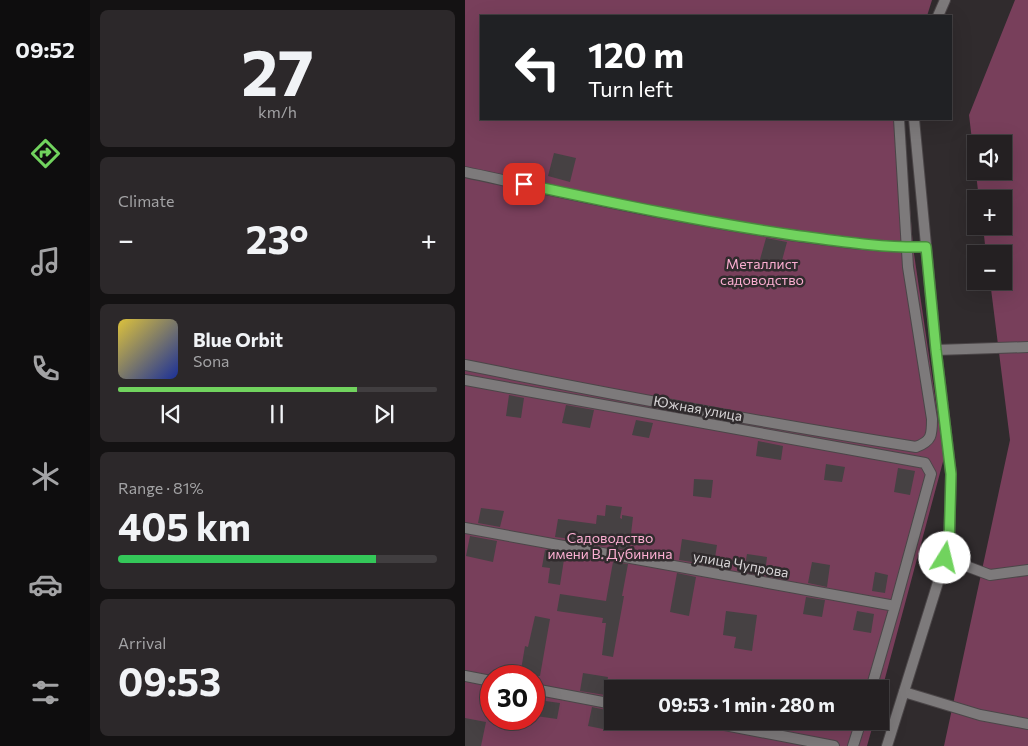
<!DOCTYPE html>
<html lang="en">
<head>
<meta charset="utf-8">
<style>
  :root { --surface:#242022; --page:#2c282a; --text:#f1f3f6; --muted:#a3a3a5; --line:#413e40; --accent:#71d35e }
  body { margin:0; font-family:Commissioner,sans-serif; background:var(--page); color:var(--text); height:100vh; display:flex; flex-direction:column; font-size:19px; white-space:nowrap }
  * { box-sizing:border-box; margin:0 }
  p { font-size:16px; color:var(--muted) }
  .icon { flex:none; width:28px; height:28px; fill:none; stroke:currentColor; stroke-width:2; stroke-linecap:round; stroke-linejoin:round }
  .map { position:relative; flex:1; overflow:hidden }
  .panel { display:flex; flex-direction:column; gap:10px; padding:10px; background:#141213; width:375px }
  .panel>* { flex:none }
  .top-card { position:absolute; left:15px; top:15px; width:472px; height:105px; border-radius:0px; box-shadow:0 5px 20px #0002,0 0 0 1px var(--line); background:#202124; color:#fff; overflow:hidden }
  .tools { position:absolute; left:502px; top:135px; display:grid; gap:10px }
  .tools a { display:grid; place-items:center; width:45px; height:45px; border-radius:0px; background:var(--surface); box-shadow:0 5px 20px #0002,0 0 0 1px var(--line); font-size:25px }
  .speed { position:absolute; left:15px; top:665px; display:flex; gap:10px; font-size:25px; font-weight:700; text-align:center }
  .speed>* { display:grid; place-content:center; width:65px; height:65px; border-radius:50%; background:var(--surface); box-shadow:0 5px 20px #0002,0 0 0 1px var(--line); line-height:1 }
  .speed .limit { border:8px solid #d22; background:#fff; color:#111 }
  .pin { position:absolute; display:grid; place-items:center; width:42px; height:42px; color:#fff; margin:-21px; border-radius:10px; box-shadow:0 2px 8px #0006 }
  .me { position:absolute; width:55px; margin:-28px; rotate:9deg; stroke-linejoin:round; filter:drop-shadow(0 0 4px #0008) }
  .turn { display:flex; align-items:center; gap:18px; height:105px; padding:0 25px; font-size:22px }
  .turn .icon { width:65px; height:65px; stroke-width:2.5 }
  .turn b { display:block; font-size:35px; line-height:42px }
  .big { font-size:38px; font-weight:700; line-height:1.1 }
  .panel .widget { flex:1; display:flex; flex-direction:column; justify-content:center; gap:8px; min-width:0; padding:0 18px; border-radius:8px; background:var(--page) }
  .panel .dial { align-items:center; gap:0 }
  .dial b { font-size:65px; line-height:1 }
  .song { display:flex; align-items:center; gap:15px }
  .cover { width:60px; height:60px; border-radius:8px; background:linear-gradient(135deg,hsl(50 70% 55%),hsl(230 70% 35%)) }
  .played { height:5px; border-radius:2px; background:linear-gradient(90deg,var(--accent) 75%,var(--line) 75%) }
  .keys { display:flex; justify-content:space-around; direction:ltr }
  .heat { display:flex; justify-content:space-between; align-items:center; font-size:28px; direction:ltr }
  .charge { height:8px; border-radius:4px; background:linear-gradient(90deg,#34c759 81%,var(--line) 0) }
  .trip { position:absolute; left:139px; top:680px; width:285px; height:50px; border-radius:0px; background:var(--surface); box-shadow:0 5px 20px #0002,0 0 0 1px var(--line); font-weight:700; line-height:50px; text-align:center }
  main { display:flex; flex:1; min-height:0 }
  .dock { display:flex; flex-direction:column; width:90px; justify-content:space-around; align-items:center; background:#0e0d0e; color:var(--muted) }
  .dock .icon { width:35px; height:35px }
  .dock .on { color:var(--accent) }
  .dock b { font-size:22px; color:var(--text) }
  .map>svg:first-child { display:block }
  .green { fill:#783f5b; fill-rule:evenodd }
  .building { fill:#464143 }
  .lines { fill:none; stroke-linecap:round; stroke-linejoin:round }
  .service-casing { stroke:#4b4648; stroke-width:12 }
  .minor-casing { stroke:#4b4648; stroke-width:12 }
  .service { stroke:#7d7a7b; stroke-width:10 }
  .minor { stroke:#7d7a7b; stroke-width:10 }
  .route-casing { stroke:#49893d; stroke-width:12 }
  .route { stroke:#71d35e; stroke-width:9 }
  .labels { text-anchor:middle; dominant-baseline:central; stroke-width:5; stroke-linejoin:round; paint-order:stroke }
  .park-label { font-size:14px; fill:#fbaed1; stroke:#302b2d }
  .street-label { font-size:14px; fill:#d7d4d6; stroke:#302b2d }
</style>
</head>
<body>
<main>
<nav class="dock">
<b>09:52</b>
<svg class="icon on" aria-label="directions" viewBox="0 0 24 24"><path d="M12 3l9 9-9 9-9-9zM9 14v-3h6M13 9l2 2-2 2"/></svg>
<svg class="icon" aria-label="music" viewBox="0 0 24 24"><path d="M9 18V5l10-2v13"/><circle cx="6" cy="18" r="3"/><circle cx="16" cy="16" r="3"/></svg>
<svg class="icon" aria-label="phone" viewBox="0 0 24 24"><path d="M5 4h4l2 5-3 2q2 4 5 5l2-3 5 2v4C11 20 4 13 5 4z"/></svg>
<svg class="icon" aria-label="climate" viewBox="0 0 24 24"><path d="M12 3v18M4 7l16 10M4 17L20 7"/></svg>
<svg class="icon" aria-label="car" viewBox="0 0 24 24"><path d="M5 17H2v-5l4-1 3-4h7l3 4 3 1v5h-3M9 17h6M6 11h13"/><circle cx="7" cy="17" r="2"/><circle cx="17" cy="17" r="2"/></svg>
<svg class="icon" aria-label="filters" viewBox="0 0 24 24"><path d="M4 7h16M4 17h16"/><circle cx="9" cy="7" r="2"/><circle cx="15" cy="17" r="2"/></svg>
</nav>
<section class="panel">
<div class="widget dial"><b>27</b><p>km/h</p></div>
<div class="widget"><p>Climate</p>
<div class="heat"><a>−</a><b class="big">23°</b><a>+</a></div>
</div>
<div class="widget">
<div class="song"><i class="cover"></i><div><b>Blue Orbit</b><p>Sona</p></div></div>
<div class="played"></div>
<div class="keys"><svg class="icon" aria-label="previous" viewBox="0 0 24 24"><path d="M18 5L8 12l10 7zM5 5v14"/></svg><svg class="icon" aria-label="pause" viewBox="0 0 24 24"><path d="M8 5v14M16 5v14"/></svg><svg class="icon" aria-label="next" viewBox="0 0 24 24"><path d="M6 5l10 7-10 7zM19 5v14"/></svg></div>
</div>
<div class="widget"><p>Range · 81%</p><b class="big">405 km</b><div class="charge"></div></div>
<div class="widget"><p>Arrival</p><b class="big">09:53</b></div>
</section>
<div class="map">
<svg width="563" height="746" viewBox="0 0 563 746">
  <rect width="100%" height="100%" fill="#302b2d"/>
  <path class="green" d="M 0,0 L 467,0 L 462,16 L 16,16 L 16,119 L 438,119 L 448,247 L 479,458 L 415,697 L 415,689 L 148,689 L 148,721 L 409,721 L 402,746 L 0,746 ZM 26,676 L 69,676 L 69,719 L 26,719 Z
    M 550,0 L 563,0 L 563,746 L 479,746 L 545,440 L 525,281 L 539,281 L 539,254 L 521,254 L 518,226 L 539,226 L 539,199 L 514,199 L 504,115 ZM 511,144 L 539,144 L 539,171 L 511,171 Z"/>
  <path class="building" d="M 89,153 L 111,158 L 105,182 L 83,176 Z
    M 301,238 L 322,242 L 315,268 L 294,263 Z
    M 44,395 L 59,398 L 56,418 L 41,416 Z
    M 101,405 L 129,410 L 125,428 L 97,423 Z
    M 171,420 L 188,423 L 184,438 L 167,435 Z
    M 293,441 L 318,446 L 316,460 L 291,456 Z
    M 361,464 L 380,467 L 377,482 L 359,480 Z
    M 433,468 L 450,471 L 445,495 L 429,492 Z
    M 229,479 L 248,480 L 246,498 L 228,496 Z
    M 141,505 L 157,507 L 155,518 L 157,519 L 157,515 L 168,517 L 164,551 L 151,548 L 152,543 L 124,539 L 124,541 L 90,537 L 93,519 L 131,524 L 132,515 L 140,516 Z
    M 16,508 L 39,511 L 35,527 L 13,523 Z
    M 5,536 L 32,541 L 28,562 L 1,556 Z
    M 217,539 L 252,545 L 250,558 L 235,557 L 233,563 L 214,560 Z
    M 80,550 L 100,553 L 95,585 L 83,583 L 85,568 L 77,567 Z
    M 282,554 L 302,557 L 300,574 L 279,571 Z
    M 148,562 L 163,564 L 157,596 L 159,596 L 148,657 L 137,655 L 141,623 L 137,623 L 138,618 L 92,611 L 95,594 L 141,601 Z
    M 347,562 L 365,565 L 362,587 L 343,583 Z
    M 410,572 L 423,575 L 420,593 L 407,591 Z
    M 212,573 L 231,577 L 224,616 L 205,612 Z
    M 341,597 L 360,600 L 357,617 L 338,614 Z
    M 261,611 L 292,615 L 287,651 L 269,648 L 271,637 L 258,635 Z
    M 392,611 L 409,614 L 406,633 L 388,630 Z
    M 70,616 L 85,619 L 75,676 L 55,676 L 60,646 L 63,647 Z
    M 118,673 L 143,677 L 140,695 L 115,691 Z
    M 73,700 L 95,703 L 92,719 L 71,716 Z
    M 127,707 L 146,711 L 143,730 L 123,726 Z
    M 0,718 L 21,722 L 16,746 L 0,746 Z"/>
  <g class="lines">
    <g class="service-casing">
      <path id="service" d="M 0,172 C 108,195 216,219 325,235 C 370,241 415,248 461,247
        M 471,350 L 563,347
        M 0,365 C 150,395 300,423 451,447 C 467,441 467,435 467,419 L 443,267 L 434,119
        M 0,380 L 460,463 L 466,474 L 430,606 L 406,689
        M 0,528 L 430,606
        M 480,558 L 525,575 L 563,570
        M 0,676 L 26,681
        M 69,689 L 148,704
        M 439,692 L 515,715 L 563,724
        M 239,721 L 369,746
        M 388,746 L 396,721"/>
    </g>
    <g class="minor-casing">
      <path id="minor" d="M 473,16 L 480,0
        M 422,746 L 484,547 L 486,474 L 471,350 L 449,119"/>
    </g>
    <use href="#service" class="service"/>
    <use href="#minor" class="minor"/>
  </g>
  <g class="lines">
    <g class="route-casing">
      <path id="route" d="M 59,184 C 148,203 238,222 328,235 C 373,241 417,248 461,247 L 471,350 L 486,474 L 484,547 L 480,558"/>
    </g>
    <use href="#route" class="route"/>
  </g>
  <g class="labels">
    <g class="park-label">
      <text x="297" y="263">Металлист<tspan x="297" dy="16">садоводство</tspan></text>
      <text x="145" y="537">Садоводство<tspan x="145" dy="16">имени В. Дубинина</tspan></text>
    </g>
    <g class="street-label">
      <text transform="translate(233 408) rotate(10)">Южная улица</text>
      <text transform="translate(276 564) rotate(10)">улица Чупрова</text>
    </g>
  </g>
</svg>
<div class="tools">
<a><svg class="icon" aria-label="sound" viewBox="0 0 24 24"><path d="M4 9h4l5-4v14l-5-4H4zM17 9q2 3 0 6"/></svg></a>
<a>+</a>
<a>−</a>
</div>
<div class="speed"><div class="limit">30</div></div>
<div class="pin" style="left:59px;top:184px;background:#d93025"><svg class="icon" aria-label="arrive" viewBox="0 0 24 24"><path d="M6 21V4h12l-3 4 3 4H6"/></svg></div>
<svg class="me" style="left:480px;top:558px" viewBox="-20 -20 40 40"><circle r="19" fill="#fff"/><path d="M0-13L10 11 0 6-10 11z" fill="#71d35e"/></svg>
<div class="trip">09:53 · 1 min · 280 m</div>
<div class="top-card">
<div class="turn"><svg class="icon" aria-label="left" viewBox="0 0 24 24"><path d="M17 20v-9H6M10 6l-5 5 5 5"/></svg><div><b>120 m</b>Turn left</div></div>
</div>
</div>
</main>
</body>
</html>
